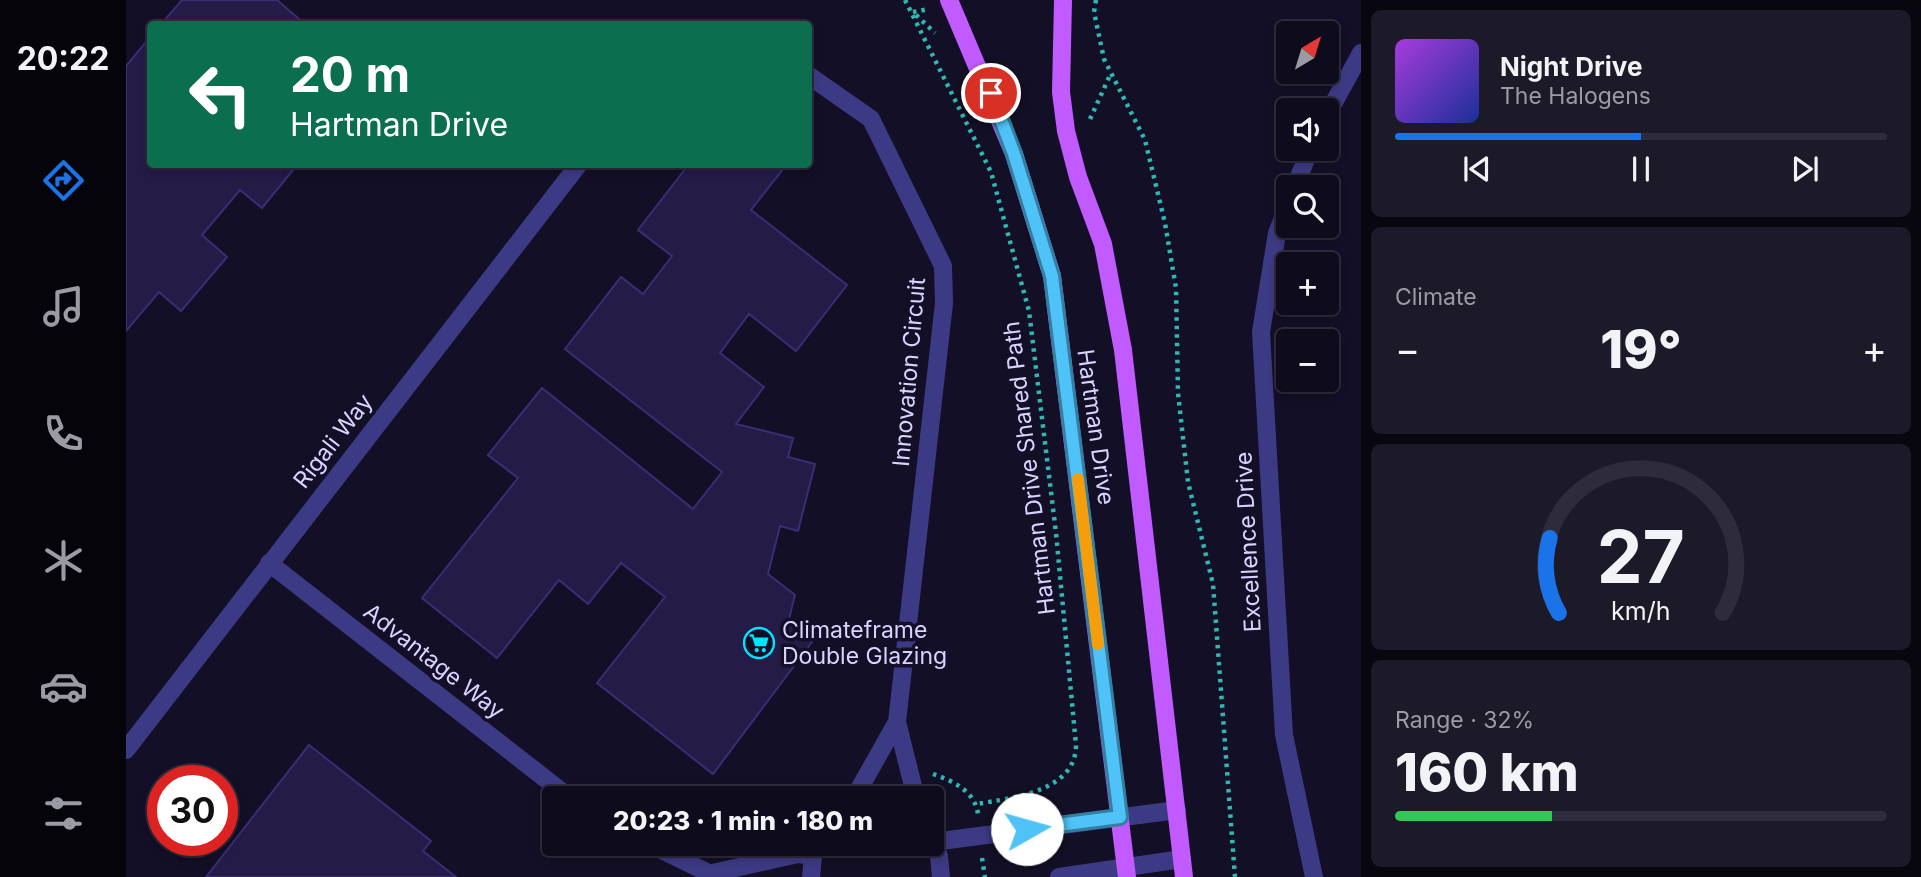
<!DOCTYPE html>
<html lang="en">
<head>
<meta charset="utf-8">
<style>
  :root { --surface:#0e0b1c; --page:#1c1929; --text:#f1f3f6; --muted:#9b9ba3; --line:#2e2b3b; --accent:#1a73e8 }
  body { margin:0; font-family:Inter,sans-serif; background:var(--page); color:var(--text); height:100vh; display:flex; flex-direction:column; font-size:26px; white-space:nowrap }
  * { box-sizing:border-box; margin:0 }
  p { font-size:23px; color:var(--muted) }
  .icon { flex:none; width:38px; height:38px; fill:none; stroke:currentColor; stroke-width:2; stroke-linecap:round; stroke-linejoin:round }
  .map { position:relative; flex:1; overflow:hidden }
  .panel { display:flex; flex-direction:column; gap:10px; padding:10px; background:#08060f; width:560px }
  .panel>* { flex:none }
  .banner { position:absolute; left:21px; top:21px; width:665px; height:147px; border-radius:7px; box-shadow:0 4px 10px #0003,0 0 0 2px var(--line); background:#0b6e4f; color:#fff; overflow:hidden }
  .needle { width:46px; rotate:38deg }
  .fabs { position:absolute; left:1150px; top:21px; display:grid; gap:14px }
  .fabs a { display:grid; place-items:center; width:63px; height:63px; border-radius:7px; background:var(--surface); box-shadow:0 4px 10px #0003,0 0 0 2px var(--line); font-size:35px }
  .speed { position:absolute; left:21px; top:765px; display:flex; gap:14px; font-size:35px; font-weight:700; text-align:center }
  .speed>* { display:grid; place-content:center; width:91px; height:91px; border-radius:50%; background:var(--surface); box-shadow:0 4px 10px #0003,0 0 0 2px var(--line); line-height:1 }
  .speed .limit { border:10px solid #d22; background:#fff; color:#111 }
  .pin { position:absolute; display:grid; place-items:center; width:60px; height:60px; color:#fff; margin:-30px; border:4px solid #fff; border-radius:50%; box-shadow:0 2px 7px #0007 }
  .me { position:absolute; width:77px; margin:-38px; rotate:83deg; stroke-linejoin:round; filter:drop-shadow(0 0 5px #0008) }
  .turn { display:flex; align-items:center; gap:24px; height:147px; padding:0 28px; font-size:32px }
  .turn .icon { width:91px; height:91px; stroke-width:2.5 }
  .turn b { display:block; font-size:49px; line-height:60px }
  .big { font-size:52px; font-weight:800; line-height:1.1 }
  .panel .widget { flex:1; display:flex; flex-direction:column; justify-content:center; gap:10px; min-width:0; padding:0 24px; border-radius:10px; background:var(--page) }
  .panel .dial { align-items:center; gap:0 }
  .dial svg { height:182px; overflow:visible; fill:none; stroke:var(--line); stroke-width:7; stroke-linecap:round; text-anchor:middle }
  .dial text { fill:var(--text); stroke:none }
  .song { display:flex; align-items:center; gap:21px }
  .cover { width:84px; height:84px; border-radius:10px; background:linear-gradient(135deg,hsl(280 70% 55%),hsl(230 70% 35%)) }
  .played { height:7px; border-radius:4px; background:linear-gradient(90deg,var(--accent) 50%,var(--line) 50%) }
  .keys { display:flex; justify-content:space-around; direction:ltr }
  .heat { display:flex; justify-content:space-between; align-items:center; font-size:38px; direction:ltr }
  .charge { height:10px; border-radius:5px; background:linear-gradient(90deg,#34c759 32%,var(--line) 0) }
  .trip { position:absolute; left:416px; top:786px; width:402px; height:70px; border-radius:7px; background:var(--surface); box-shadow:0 4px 10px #0003,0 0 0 2px var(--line); font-weight:800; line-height:70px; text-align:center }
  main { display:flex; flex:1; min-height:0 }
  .menu { display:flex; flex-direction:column; width:126px; justify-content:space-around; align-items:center; background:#06040b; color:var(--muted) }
  .menu .icon { width:49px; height:49px }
  .menu .active { color:var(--accent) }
  .menu b { font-size:32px; color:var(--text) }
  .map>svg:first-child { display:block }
  .building { fill:#241b47; stroke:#3b2d73; stroke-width:2 }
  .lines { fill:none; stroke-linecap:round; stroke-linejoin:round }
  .path { stroke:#2fb8b0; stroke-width:4.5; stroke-dasharray:3.5 5; stroke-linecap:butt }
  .minor { stroke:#3d3a85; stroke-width:18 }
  .major { stroke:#c25bff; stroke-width:18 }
  .route-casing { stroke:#337fa1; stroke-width:18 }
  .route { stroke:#4fc3f7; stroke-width:12 }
  .slow { stroke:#f59e0b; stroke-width:12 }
  .labels { text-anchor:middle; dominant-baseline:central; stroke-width:7; stroke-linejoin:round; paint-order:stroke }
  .street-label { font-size:23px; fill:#d9d4ff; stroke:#130f26 }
  .poi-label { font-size:23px; fill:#d9d4ff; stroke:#130f26; text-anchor:start }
</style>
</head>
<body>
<main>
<nav class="menu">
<b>20:22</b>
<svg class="icon active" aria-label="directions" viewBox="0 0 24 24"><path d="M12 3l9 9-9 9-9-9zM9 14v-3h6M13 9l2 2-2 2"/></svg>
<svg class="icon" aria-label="music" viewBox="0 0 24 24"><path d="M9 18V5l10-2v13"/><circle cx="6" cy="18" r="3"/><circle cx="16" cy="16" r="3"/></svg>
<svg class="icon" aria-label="phone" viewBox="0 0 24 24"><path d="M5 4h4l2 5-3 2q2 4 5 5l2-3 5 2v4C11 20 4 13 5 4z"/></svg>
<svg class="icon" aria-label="climate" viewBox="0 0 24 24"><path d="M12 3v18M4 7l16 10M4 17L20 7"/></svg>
<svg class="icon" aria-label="car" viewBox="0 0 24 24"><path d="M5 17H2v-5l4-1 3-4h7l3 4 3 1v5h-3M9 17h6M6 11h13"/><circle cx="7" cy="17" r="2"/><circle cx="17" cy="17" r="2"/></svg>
<svg class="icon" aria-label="filters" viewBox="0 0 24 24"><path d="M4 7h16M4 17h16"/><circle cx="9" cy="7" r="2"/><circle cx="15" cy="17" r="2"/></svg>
</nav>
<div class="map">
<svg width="1235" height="877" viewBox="0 0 1235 877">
  <rect width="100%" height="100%" fill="#130f26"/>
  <path class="building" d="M 56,0 L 151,0 L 179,24 L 35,24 Z
    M 24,37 L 24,164 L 172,164 L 136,208 L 114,190 L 76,235 L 101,257 L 55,311 L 33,292 L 0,331 L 0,66 Z
    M 563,164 L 661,164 L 625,210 L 721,285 L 670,351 L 623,314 L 594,353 L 638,387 L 610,424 L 667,438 L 662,457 L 689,464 L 672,531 L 654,526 L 642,574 L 669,595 L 662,623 L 686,642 L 587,774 L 471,683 L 539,597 L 495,563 L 462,604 L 433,580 L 371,658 L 296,598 L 392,478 L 362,455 L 416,388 L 567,509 L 596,472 L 439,349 L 495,277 L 517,294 L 546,256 L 512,230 Z
    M 183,745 L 305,841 L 297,851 L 330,877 L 80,877 Z"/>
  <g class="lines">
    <path class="path" d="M 779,0 L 865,172 L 903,311 L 930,533 L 950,745 C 950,792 885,798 851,804
      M 970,0 L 968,12 L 978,59 L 1019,140 L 1039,223 L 1050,288 L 1052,393 L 1062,482 L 1087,584 L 1109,877
      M 787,12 L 803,9
      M 790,15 L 809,33
      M 964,119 L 985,73
      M 807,774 C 827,781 849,791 852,814
      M 856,858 L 859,877"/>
    <path class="minor" d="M 682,75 L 745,119 L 817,266 L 818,303 L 771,722 L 790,798
      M 1200,117 L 1235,53
      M 1169,187 L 1184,149
      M 1162,205 L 1151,233 L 1135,332 L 1158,735 L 1188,877
      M 143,563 L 444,798
      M 0,750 L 453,164
      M 728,798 L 771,722
      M 807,842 L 1051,810
      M 807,842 L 813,856 L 815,877
      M 523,844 L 591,877
      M 582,874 L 672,854 L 687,856
      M 685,877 L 687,856 L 694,844
      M 933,877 L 1056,859"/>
    <path class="major" d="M 823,0 L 888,154 L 926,276 L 1001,877
      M 937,0 L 935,92 L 940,131 L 952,177 L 977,244 L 997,350 L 1058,877"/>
  </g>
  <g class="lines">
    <g class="route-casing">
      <path id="route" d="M 865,93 L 888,154 L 926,276 L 994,817 L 901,829"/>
    </g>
    <use href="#route" class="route"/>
    <path class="slow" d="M 952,479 L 972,644"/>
  </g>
  <defs>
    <g id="supermarket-ring" transform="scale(1.575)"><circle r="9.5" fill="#130f26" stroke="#00e5ff" stroke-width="1.5"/><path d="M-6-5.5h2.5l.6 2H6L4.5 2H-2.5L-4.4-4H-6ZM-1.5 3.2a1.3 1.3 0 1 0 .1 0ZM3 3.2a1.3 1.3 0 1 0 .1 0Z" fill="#00e5ff"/></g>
  </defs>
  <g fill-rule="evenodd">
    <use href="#supermarket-ring" x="633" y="643"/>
  </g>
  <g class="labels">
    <g class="street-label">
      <text transform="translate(783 372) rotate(-85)">Innovation Circuit</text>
      <text transform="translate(970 427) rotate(82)">Hartman Drive</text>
      <text transform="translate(207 441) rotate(-52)">Rigali Way</text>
      <text transform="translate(903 468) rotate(-97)">Hartman Drive Shared Path</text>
      <text transform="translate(1122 542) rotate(-93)">Excellence Drive</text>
      <text transform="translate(308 661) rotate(38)">Advantage Way</text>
    </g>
    <g class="poi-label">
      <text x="656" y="630">Climateframe<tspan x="656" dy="26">Double Glazing</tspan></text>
    </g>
  </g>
</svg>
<div class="fabs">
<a><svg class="needle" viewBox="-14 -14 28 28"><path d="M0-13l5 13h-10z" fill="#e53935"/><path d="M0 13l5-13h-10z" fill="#9b9ba3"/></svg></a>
<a><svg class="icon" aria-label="sound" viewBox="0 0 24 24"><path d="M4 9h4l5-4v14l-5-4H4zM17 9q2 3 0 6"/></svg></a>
<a><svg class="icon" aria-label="search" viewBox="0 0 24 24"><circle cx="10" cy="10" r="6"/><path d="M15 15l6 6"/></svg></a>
<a>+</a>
<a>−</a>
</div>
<div class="speed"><div class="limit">30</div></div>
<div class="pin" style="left:865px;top:93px;background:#d93025"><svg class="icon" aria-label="arrive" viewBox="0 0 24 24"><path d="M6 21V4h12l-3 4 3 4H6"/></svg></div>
<svg class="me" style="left:901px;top:829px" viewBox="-20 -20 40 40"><circle r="19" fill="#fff"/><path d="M0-13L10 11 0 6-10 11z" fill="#4fc3f7"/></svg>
<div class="trip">20:23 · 1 min · 180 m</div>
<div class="banner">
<div class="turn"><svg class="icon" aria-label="left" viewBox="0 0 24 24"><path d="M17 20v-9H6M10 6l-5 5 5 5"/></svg><div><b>20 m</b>Hartman Drive</div></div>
</div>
</div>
<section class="panel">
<div class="widget">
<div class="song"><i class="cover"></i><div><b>Night Drive</b><p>The Halogens</p></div></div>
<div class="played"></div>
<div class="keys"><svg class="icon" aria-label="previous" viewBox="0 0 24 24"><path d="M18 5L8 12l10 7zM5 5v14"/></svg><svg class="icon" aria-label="pause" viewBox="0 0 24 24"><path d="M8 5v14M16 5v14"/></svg><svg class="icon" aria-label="next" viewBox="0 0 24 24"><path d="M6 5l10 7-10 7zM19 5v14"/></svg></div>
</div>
<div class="widget"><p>Climate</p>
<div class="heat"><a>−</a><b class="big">19°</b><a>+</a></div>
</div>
<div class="widget dial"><svg viewBox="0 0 100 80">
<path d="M14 69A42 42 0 1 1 86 69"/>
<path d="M14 69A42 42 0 0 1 10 36" stroke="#1a73e8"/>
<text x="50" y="56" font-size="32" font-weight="700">27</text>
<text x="50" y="72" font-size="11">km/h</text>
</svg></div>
<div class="widget"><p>Range · 32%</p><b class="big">160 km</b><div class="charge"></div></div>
</section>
</main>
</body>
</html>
